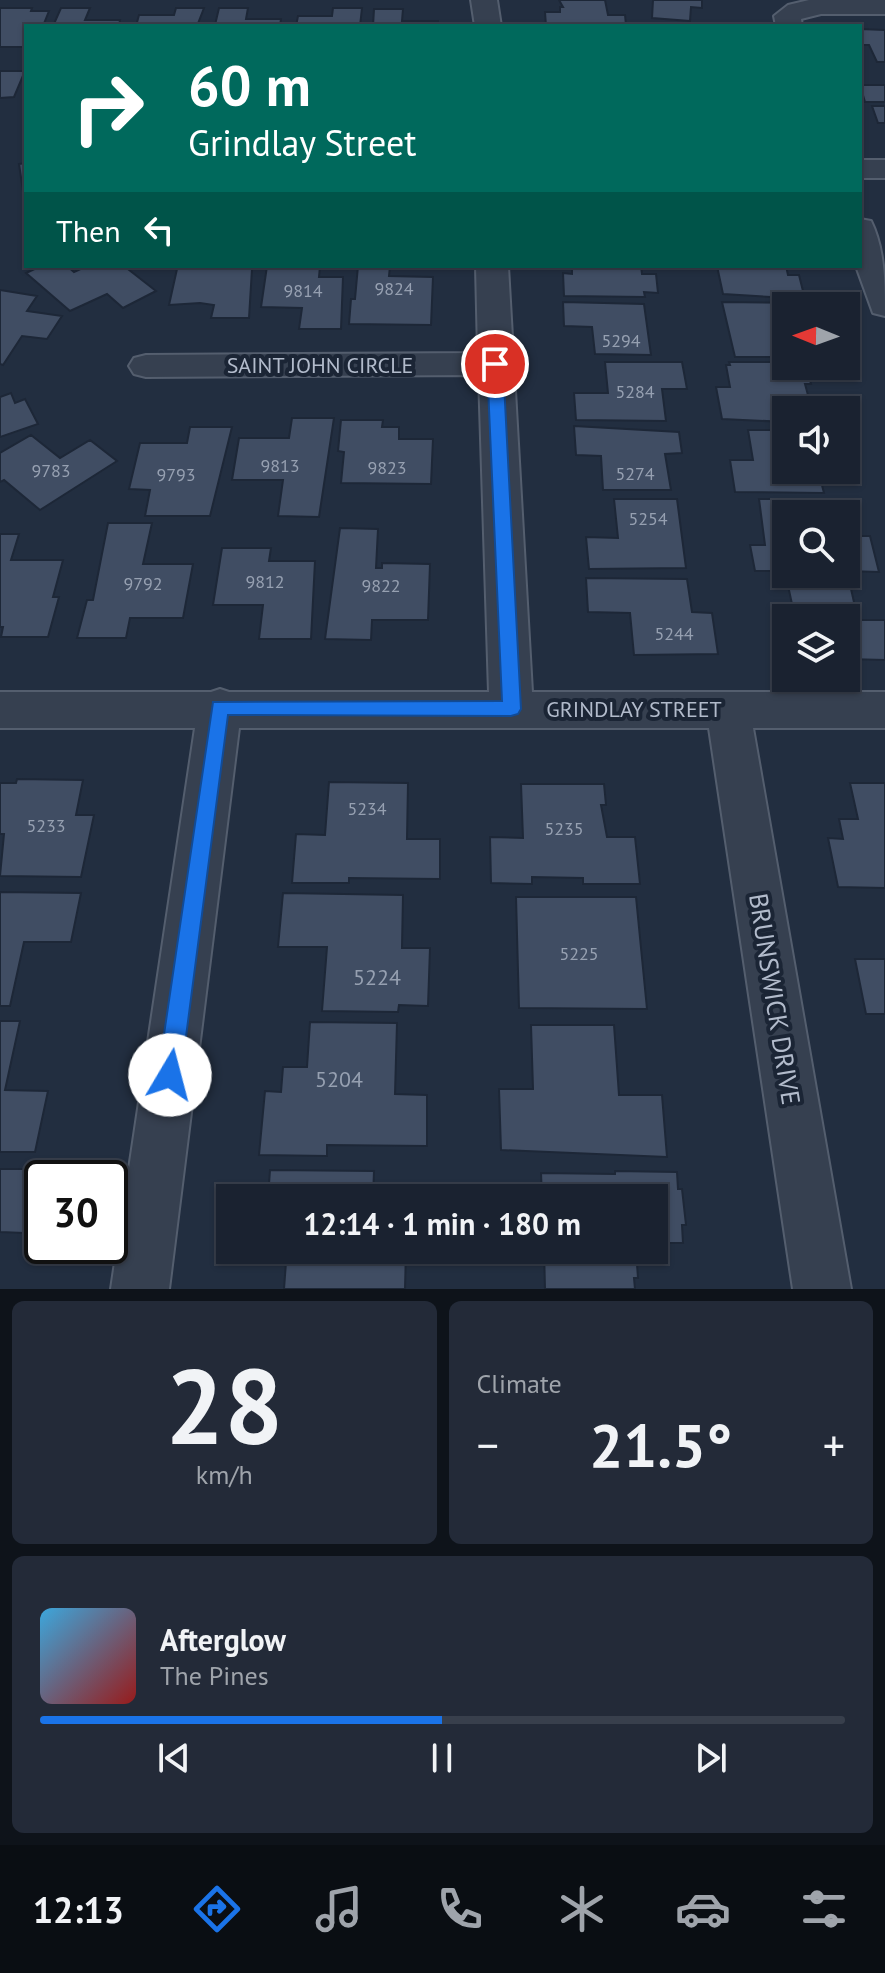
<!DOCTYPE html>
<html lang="en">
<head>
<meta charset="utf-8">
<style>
  :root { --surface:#1a2230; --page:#232a38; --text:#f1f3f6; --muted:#9fa4ab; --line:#383f4c; --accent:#1a73e8 }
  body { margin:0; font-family:"PT Sans",sans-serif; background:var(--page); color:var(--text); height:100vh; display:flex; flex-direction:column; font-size:30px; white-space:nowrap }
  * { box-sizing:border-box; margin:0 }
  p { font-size:26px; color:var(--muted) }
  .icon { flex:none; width:44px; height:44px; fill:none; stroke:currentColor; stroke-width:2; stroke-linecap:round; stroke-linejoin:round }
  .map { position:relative; height:1289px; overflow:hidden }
  .drawer { display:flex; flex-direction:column; gap:12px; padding:12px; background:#0e131a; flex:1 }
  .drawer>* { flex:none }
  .guide { position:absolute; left:24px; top:24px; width:838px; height:244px; border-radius:0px; box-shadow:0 2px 6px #0004,0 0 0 2px var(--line); background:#00695c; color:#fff; overflow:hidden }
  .needle { width:52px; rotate:271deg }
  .tools { position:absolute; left:772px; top:292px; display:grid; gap:16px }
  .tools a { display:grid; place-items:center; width:88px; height:88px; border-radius:0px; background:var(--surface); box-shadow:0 2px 6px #0004,0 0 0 2px var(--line); font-size:40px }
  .speed { position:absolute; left:24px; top:1160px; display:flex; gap:16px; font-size:40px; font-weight:700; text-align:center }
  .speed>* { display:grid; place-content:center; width:104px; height:104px; border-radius:50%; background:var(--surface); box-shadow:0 2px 6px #0004,0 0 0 2px var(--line); line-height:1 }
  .speed .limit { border:4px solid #111; border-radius:12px; background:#fff; color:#111 }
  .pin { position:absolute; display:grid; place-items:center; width:68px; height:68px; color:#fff; margin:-34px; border:4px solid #fff; border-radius:50%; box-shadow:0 2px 8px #0007 }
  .me { position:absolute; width:88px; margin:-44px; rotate:8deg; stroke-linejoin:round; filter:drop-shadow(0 0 6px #0008) }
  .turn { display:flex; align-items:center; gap:28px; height:168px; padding:0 32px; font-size:36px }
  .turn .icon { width:104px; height:104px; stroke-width:2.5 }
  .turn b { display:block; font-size:56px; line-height:68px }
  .then { display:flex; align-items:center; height:76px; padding:0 32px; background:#0003; gap:16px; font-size:30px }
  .big { font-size:60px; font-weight:700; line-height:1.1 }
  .drawer .widget { flex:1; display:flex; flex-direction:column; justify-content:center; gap:12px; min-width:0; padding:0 28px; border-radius:12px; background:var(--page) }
  .drawer .dial { align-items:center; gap:0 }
  .dial b { font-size:104px; line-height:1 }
  .song { display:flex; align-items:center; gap:24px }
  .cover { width:96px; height:96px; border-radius:12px; background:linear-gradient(135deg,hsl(200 70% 55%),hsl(0 70% 35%)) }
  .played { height:8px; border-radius:4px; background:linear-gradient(90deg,var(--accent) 50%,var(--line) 50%) }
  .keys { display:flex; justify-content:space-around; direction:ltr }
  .heat { display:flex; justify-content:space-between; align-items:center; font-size:44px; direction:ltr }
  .drawer .tiles { flex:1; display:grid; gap:12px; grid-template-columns:1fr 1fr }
  .widget:last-child { grid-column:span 2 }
  .trip { position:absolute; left:216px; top:1184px; width:452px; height:80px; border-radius:0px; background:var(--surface); box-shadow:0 2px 6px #0004,0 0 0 2px var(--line); font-weight:700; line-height:80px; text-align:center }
  .dock { display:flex; height:128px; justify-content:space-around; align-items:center; background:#0a0e13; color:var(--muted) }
  .dock .icon { width:56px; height:56px }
  .dock .active { color:var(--accent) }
  .dock b { font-size:36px; color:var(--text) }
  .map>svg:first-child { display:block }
  .building { fill:#404d63; stroke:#1d2737; stroke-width:2 }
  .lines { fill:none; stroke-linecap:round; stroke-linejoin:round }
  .street-casing { stroke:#545e6e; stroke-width:4 }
  .street { fill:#364050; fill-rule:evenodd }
  .route { fill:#1a73e8; stroke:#114b97; stroke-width:2 }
  .labels { text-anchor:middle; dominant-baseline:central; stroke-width:8; stroke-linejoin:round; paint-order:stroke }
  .number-label { font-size:18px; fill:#96a0b1 }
  .street-label { font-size:22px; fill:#b2bbcb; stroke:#1b2535 }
  .near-number-label { font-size:22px; fill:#96a0b1 }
  .near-street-label { font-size:26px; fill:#b2bbcb; stroke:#1b2535 }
</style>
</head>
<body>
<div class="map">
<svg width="885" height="1289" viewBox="0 0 885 1289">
  <rect width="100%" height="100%" fill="#222e40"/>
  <path class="building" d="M 559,0 L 605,0 L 608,15 L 625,15 L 626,25 L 546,26 L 545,12 L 560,12 L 560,7 L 563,7 Z
    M 653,0 L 702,0 L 702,8 L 691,7 L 690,21 L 652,18 Z
    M 0,8 L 32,8 L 31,11 L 49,11 L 43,26 L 26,26 L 26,47 L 0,47 Z
    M 61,8 L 90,8 L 85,20 L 120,20 L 119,26 L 53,26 Z
    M 176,8 L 204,8 L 197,26 L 136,26 L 139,15 L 174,15 Z
    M 219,8 L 248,8 L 246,19 L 281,19 L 280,26 L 217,26 L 215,25 Z
    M 333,8 L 362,8 L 360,26 L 296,26 L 298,16 L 332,16 Z
    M 374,9 L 403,9 L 402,21 L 438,21 L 438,26 L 373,26 Z
    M 860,29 L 885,30 L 885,62 L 877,62 L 869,45 L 860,45 Z
    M 0,71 L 25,71 L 14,97 L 0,98 Z
    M 860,85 L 885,85 L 885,102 L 865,102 Z
    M 872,106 L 885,106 L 885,123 L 878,123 Z
    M 26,163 L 26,204 L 25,204 L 19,164 Z
    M 41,266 L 67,266 L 74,272 L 87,266 L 124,266 L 156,291 L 123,308 L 107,294 L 70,311 L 26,273 Z
    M 267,266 L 320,266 L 319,277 L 343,277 L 341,329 L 299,329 L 302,308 L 261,307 Z
    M 358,266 L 390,266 L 389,276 L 433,277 L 431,325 L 349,324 L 351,299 L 355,299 Z
    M 572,266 L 641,266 L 642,274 L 656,274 L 658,293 L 644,292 L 645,297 L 564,296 L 563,273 L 572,274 Z
    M 717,266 L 786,266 L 788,275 L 799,275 L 805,299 L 723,294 Z
    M 177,269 L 252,269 L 249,318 L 211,318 L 214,305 L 200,303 L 169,305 Z
    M 0,290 L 37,296 L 27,311 L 62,316 L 47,339 L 22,336 L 3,365 L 0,364 Z
    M 563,302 L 644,304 L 651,355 L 595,354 L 592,327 L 564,326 Z
    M 722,302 L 813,303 L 814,306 L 786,306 L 786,330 L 780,330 L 786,357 L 735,357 Z
    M 605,362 L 682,362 L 687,389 L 662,389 L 666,421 L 576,420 L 574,393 L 608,393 Z
    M 729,362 L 786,362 L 786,366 L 806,366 L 811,384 L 805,384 L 808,395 L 832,395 L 836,410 L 786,410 L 786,422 L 722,419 L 716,387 L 730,387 L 726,365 L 730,365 Z
    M 11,393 L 15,403 L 25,399 L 38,424 L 0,437 L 0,397 Z
    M 292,418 L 334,418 L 319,517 L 278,516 L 283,480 L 232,480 L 239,438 L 289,438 Z
    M 341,420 L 383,420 L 382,427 L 399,427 L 399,439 L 433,439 L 431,484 L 341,483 L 344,452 L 338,451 Z
    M 574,426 L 679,432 L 682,453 L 665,454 L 671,490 L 603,490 L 601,456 L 576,455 Z
    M 190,427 L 232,427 L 210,516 L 145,516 L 150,490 L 129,489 L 140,443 L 187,443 Z
    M 748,430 L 786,430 L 786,470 L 818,470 L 824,493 L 735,492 L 730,460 L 753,460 Z
    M 31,435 L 60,458 L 90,440 L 117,461 L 40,510 L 4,480 L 0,482 L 0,453 Z
    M 614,499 L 677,499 L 686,568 L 589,569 L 586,537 L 618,538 Z
    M 759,499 L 817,499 L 820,514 L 786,514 L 786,571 L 755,571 L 750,545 L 765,545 Z
    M 108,523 L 152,523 L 143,564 L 193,564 L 183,618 L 130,618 L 126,638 L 77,638 L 87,600 L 93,600 Z
    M 340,528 L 378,529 L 376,568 L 382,568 L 382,563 L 430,564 L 428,620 L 372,620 L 371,640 L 325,639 Z
    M 0,534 L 19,534 L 11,560 L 63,560 L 53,597 L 59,597 L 48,637 L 1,637 L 3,627 L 0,627 Z
    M 846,536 L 870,536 L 879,572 L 846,571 Z
    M 222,548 L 271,548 L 269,561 L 315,561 L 311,639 L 259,639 L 263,605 L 213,605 Z
    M 586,578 L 687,579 L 692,612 L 712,613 L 718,654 L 634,655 L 630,613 L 588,612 Z
    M 849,580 L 858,620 L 885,620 L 885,660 L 846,659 L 846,618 L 795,618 L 787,581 Z
    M 17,779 L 83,780 L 76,815 L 94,815 L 81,877 L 0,876 L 4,834 L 0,834 L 0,783 L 16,783 Z
    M 329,782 L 408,783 L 407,839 L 440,839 L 440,879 L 349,878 L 349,883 L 292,883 L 296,834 L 325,835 Z
    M 850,783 L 885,783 L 885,888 L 838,887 L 828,838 L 843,839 L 839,819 L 858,819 Z
    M 521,784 L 604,784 L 606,805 L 601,805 L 607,837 L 635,837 L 640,884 L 583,884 L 583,878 L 532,877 L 532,884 L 491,883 L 490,837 L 523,838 Z
    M 0,892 L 81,893 L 71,942 L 24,942 L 10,1006 L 0,1006 Z
    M 283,893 L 403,895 L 402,948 L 430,948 L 428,1006 L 399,1005 L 398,1012 L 322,1011 L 327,947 L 278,947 Z
    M 516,897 L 636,897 L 647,1009 L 519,1008 Z
    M 855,959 L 885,959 L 885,1014 L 866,1014 Z
    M 0,1021 L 20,1021 L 5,1090 L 48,1091 L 35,1152 L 0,1152 Z
    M 310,1022 L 397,1023 L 395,1094 L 427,1095 L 427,1146 L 327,1145 L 327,1156 L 259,1155 L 265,1091 L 281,1092 L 283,1067 L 307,1067 Z
    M 531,1025 L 614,1025 L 619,1095 L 662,1095 L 667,1157 L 501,1150 L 499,1089 L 533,1089 Z
    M 0,1169 L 36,1169 L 24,1233 L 0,1232 Z
    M 270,1170 L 374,1171 L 373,1198 L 268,1198 Z
    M 615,1171 L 677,1172 L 678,1189 L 682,1189 L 686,1225 L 682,1225 L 683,1243 L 654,1243 L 654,1198 L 542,1198 L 541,1173 L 615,1174 Z
    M 280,1250 L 406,1250 L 405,1289 L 284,1289 L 286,1262 L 279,1262 Z
    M 544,1250 L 636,1250 L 638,1278 L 634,1278 L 635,1289 L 545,1289 Z"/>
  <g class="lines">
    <g class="street-casing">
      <path id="street" d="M 471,0 L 497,0 L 501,26 L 475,26 Z
        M 809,0 L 885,0 L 885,14 L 821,14 L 801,19 L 802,26 L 776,26 L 774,16 L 788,5 Z
        M 860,160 L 885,160 L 885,178 L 860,178 Z
        M 860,219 L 871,221 C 885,249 885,285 885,316 L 873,313 L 856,266 L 860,266 Z
        M 476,266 L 508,266 L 532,692 L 885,692 L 885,728 L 753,728 L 851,1289 L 793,1289 L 709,728 L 239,728 L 169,1289 L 111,1289 L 195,728 L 0,728 L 0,692 L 211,692 L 220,689 L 229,692 L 489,692 L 479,375 L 146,377 L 134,374 L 129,366 L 134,358 L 146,355 L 478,353 Z"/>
    </g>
    <use href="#street" class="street"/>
  </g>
  <path class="route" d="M 495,359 L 503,364 L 521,709 L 518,714 L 511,716 L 228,715 L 181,1075 L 178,1083 L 170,1086 L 161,1083 L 158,1075 L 213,702 L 502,701 L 487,364 Z"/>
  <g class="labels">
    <g class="number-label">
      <text x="394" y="288">9824</text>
      <text x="303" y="290">9814</text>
      <text x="621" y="340">5294</text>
      <text x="635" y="391">5284</text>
      <text x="280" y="465">9813</text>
      <text x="387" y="467">9823</text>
      <text x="51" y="470">9783</text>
      <text x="635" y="473">5274</text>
      <text x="176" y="474">9793</text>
      <text x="648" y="518">5254</text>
      <text x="265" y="581">9812</text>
      <text x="143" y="583">9792</text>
      <text x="381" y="585">9822</text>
      <text x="674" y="633">5244</text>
      <text x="367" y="808">5234</text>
      <text x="46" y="825">5233</text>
      <text x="564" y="828">5235</text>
      <text x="579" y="953">5225</text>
    </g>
    <g class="street-label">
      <text x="320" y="365">SAINT JOHN CIRCLE</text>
      <text x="634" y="709">GRINDLAY STREET</text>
    </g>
    <g class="near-number-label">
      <text x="377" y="977">5224</text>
      <text x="339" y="1079">5204</text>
    </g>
    <g class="near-street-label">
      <text transform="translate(775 999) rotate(81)">BRUNSWICK DRIVE</text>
    </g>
  </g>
</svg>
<div class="tools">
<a><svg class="needle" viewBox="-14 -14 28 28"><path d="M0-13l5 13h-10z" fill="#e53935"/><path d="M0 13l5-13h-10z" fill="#9fa4ab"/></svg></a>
<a><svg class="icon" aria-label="sound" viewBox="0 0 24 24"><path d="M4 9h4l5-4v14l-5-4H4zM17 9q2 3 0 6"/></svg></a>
<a><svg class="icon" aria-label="search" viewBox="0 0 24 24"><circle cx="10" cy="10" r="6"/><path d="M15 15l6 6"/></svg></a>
<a><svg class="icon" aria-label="layers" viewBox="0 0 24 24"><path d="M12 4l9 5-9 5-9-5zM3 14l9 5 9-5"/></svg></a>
</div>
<div class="speed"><div class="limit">30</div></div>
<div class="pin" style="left:495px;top:364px;background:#d93025"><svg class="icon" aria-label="arrive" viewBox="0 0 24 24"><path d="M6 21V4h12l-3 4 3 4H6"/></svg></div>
<svg class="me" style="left:170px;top:1075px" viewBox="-20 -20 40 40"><circle r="19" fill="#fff"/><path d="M0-13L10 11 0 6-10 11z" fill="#1a73e8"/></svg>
<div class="trip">12:14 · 1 min · 180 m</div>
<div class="guide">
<div class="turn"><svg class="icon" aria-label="right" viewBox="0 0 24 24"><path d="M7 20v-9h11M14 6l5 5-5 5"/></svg><div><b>60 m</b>Grindlay Street</div></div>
<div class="then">Then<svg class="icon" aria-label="left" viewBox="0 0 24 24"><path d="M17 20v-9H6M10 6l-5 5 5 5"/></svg></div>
</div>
</div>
<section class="drawer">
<div class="tiles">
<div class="widget dial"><b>28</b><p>km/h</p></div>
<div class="widget"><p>Climate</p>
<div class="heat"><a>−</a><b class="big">21.5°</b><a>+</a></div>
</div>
<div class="widget">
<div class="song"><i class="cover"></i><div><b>Afterglow</b><p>The Pines</p></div></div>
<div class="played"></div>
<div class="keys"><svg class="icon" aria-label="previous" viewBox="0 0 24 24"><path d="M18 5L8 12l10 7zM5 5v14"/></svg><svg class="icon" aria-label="pause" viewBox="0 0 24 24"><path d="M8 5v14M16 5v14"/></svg><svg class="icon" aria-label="next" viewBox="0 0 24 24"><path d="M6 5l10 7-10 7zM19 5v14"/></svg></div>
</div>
</div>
</section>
<nav class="dock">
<b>12:13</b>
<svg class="icon active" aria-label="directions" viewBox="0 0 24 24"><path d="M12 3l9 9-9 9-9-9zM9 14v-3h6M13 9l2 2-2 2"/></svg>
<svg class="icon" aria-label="music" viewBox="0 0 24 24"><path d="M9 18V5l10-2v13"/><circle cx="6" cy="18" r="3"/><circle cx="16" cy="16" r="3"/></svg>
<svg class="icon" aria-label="phone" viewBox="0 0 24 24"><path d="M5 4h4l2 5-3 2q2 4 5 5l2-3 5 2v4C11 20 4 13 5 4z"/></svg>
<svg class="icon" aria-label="climate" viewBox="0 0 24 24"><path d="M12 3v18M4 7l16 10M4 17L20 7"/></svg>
<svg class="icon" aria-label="car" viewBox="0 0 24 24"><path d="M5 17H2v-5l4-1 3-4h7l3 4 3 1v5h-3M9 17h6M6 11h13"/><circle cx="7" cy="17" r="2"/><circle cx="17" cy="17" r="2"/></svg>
<svg class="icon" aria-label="filters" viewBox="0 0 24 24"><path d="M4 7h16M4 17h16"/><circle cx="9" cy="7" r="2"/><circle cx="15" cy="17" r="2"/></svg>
</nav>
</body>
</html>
